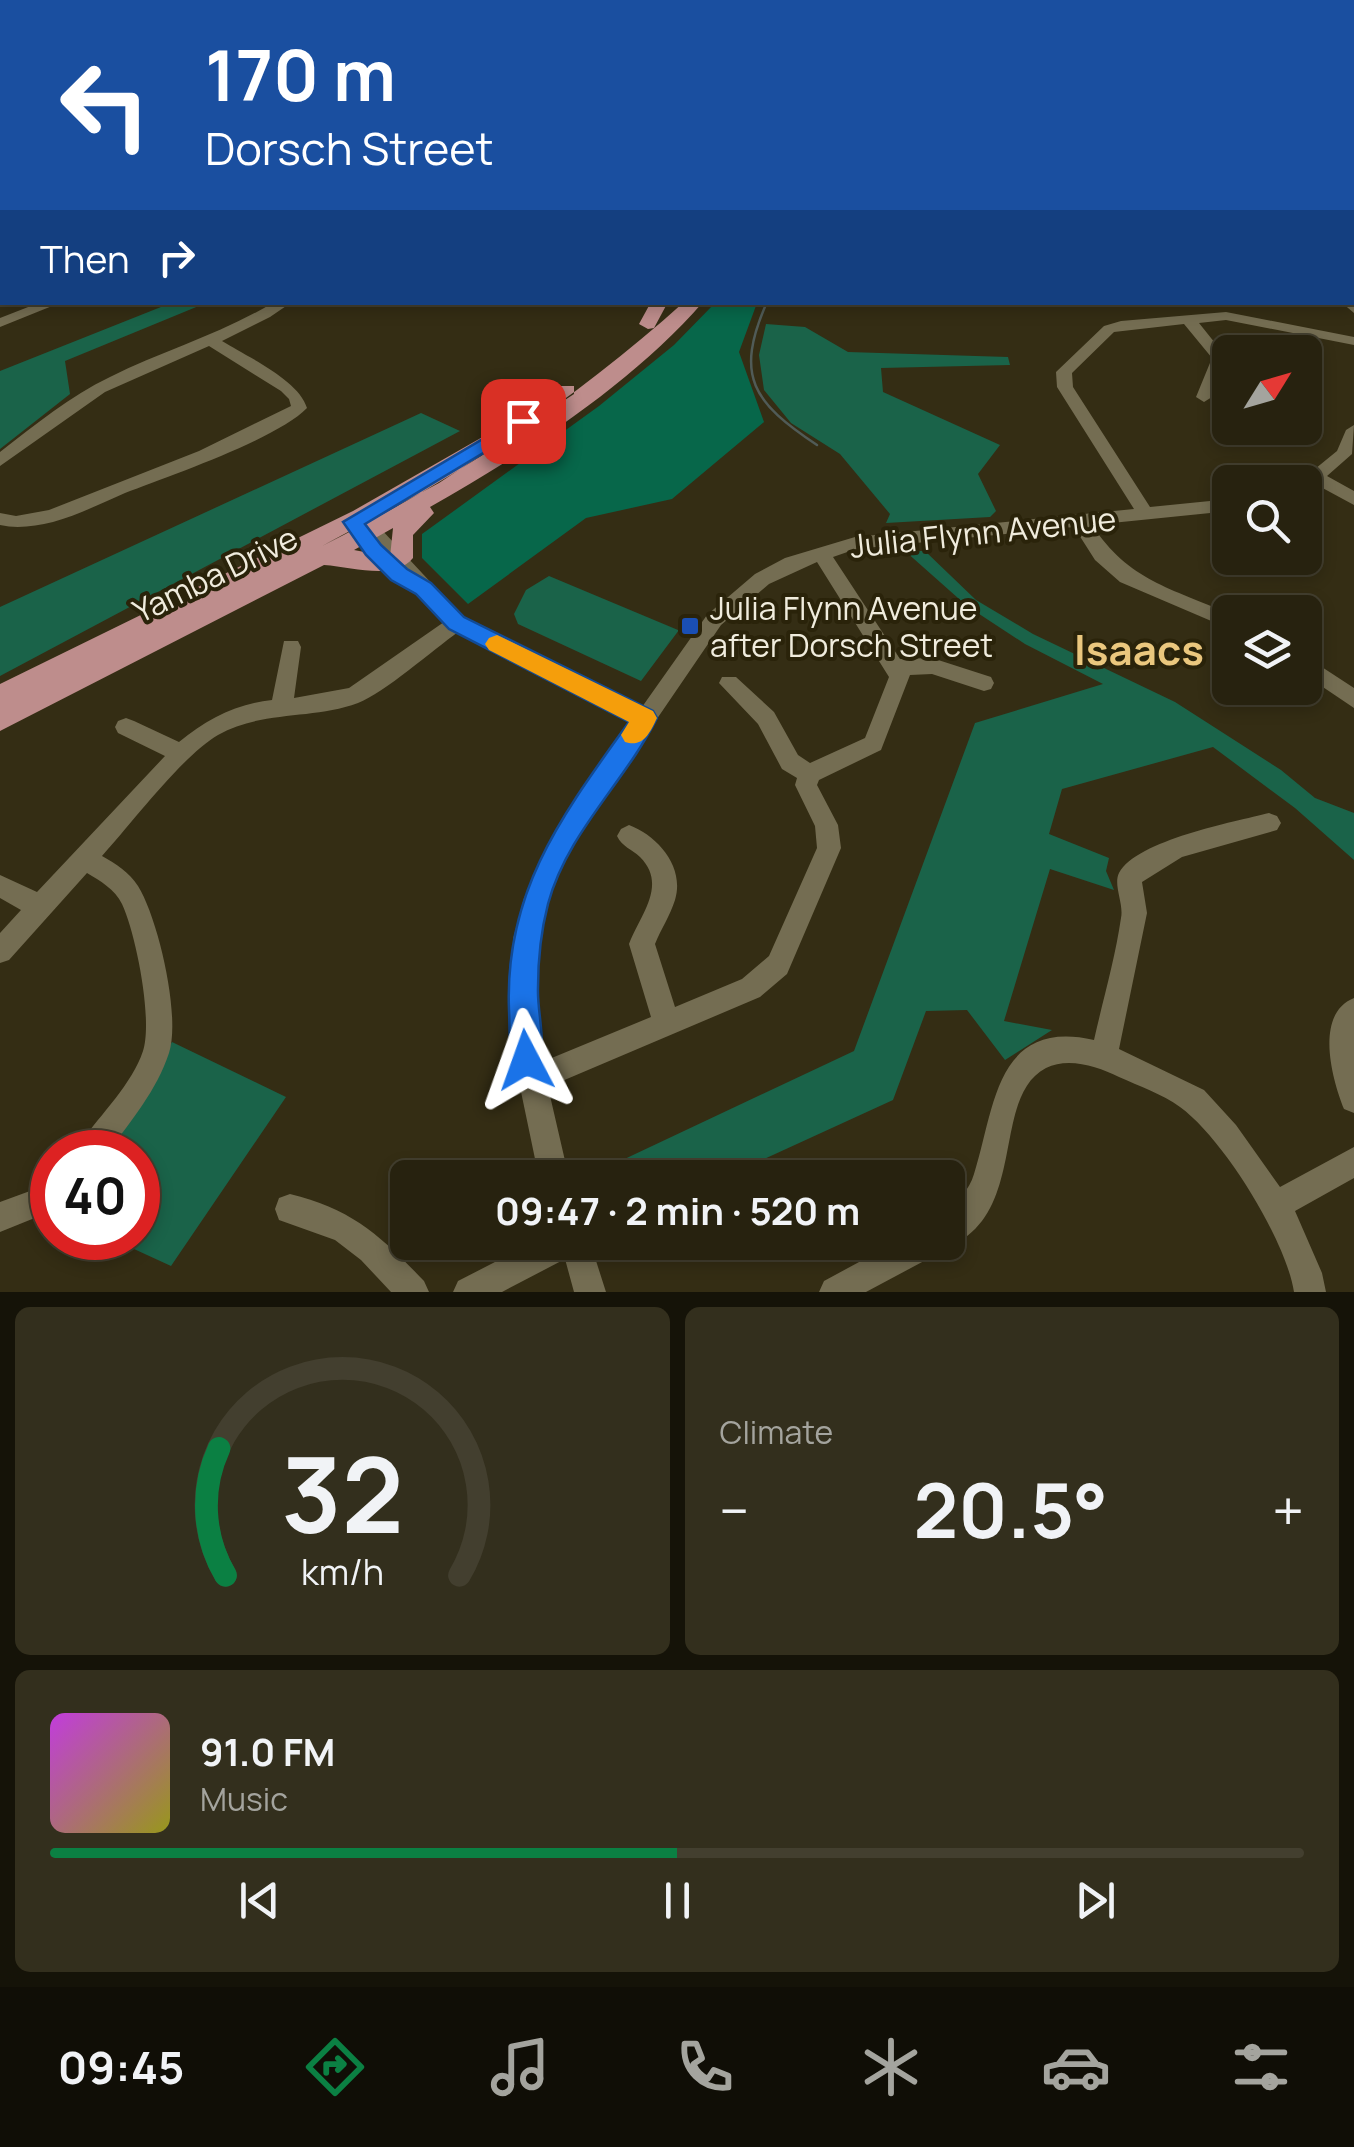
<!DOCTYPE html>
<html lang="en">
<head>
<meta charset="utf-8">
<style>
  :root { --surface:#27220f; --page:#332f1d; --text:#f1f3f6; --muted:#a4a49e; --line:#433f2f; --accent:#0b8043 }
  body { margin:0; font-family:Manrope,sans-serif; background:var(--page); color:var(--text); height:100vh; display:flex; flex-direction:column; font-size:38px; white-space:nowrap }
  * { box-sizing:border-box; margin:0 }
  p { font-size:32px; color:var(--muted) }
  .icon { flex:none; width:55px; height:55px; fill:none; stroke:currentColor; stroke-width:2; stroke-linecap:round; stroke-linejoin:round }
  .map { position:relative; height:1292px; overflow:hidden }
  .drawer { display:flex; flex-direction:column; gap:15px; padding:15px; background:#151308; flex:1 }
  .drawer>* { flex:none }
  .top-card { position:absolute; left:0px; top:0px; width:1355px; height:305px; box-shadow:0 5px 15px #0003,0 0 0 2px var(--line); background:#1a4fa0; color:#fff; overflow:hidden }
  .needle { width:65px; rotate:53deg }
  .tools { position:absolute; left:1212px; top:335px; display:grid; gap:20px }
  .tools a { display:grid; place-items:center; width:110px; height:110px; border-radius:15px; background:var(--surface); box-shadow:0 5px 15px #0003,0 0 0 2px var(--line); font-size:50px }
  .speed { position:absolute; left:30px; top:1130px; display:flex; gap:20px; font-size:50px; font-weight:700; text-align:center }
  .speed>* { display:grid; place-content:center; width:130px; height:130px; border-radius:50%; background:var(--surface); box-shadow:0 5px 15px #0003,0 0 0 2px var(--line); line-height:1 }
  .speed .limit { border:15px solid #d22; background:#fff; color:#111 }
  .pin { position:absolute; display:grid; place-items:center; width:85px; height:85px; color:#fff; margin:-42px; border-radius:20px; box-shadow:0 5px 15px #0006 }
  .me { position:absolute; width:110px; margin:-55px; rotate:356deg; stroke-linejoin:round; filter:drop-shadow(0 0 8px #0008) }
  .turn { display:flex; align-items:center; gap:35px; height:210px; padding:0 40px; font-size:45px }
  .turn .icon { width:130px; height:130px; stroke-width:2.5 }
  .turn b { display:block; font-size:70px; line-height:85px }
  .then { display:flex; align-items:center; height:95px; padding:0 40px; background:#0003; gap:20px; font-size:38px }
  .big { font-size:75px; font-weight:700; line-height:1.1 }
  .drawer .card { flex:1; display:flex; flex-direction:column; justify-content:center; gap:15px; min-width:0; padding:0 35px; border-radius:15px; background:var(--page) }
  .drawer .dial { align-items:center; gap:0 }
  .dial svg { height:260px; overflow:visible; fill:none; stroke:var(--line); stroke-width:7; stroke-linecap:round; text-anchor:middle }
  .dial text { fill:var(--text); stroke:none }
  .song { display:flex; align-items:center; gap:30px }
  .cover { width:120px; height:120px; border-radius:15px; background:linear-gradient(135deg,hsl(290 70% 55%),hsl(60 70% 35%)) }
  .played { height:10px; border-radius:5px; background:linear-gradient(90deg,var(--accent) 50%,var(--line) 50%) }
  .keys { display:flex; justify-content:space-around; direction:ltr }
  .heat { display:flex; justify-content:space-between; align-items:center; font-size:55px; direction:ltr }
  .drawer .tiles { flex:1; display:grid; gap:15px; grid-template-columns:1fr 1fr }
  .card:last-child { grid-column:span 2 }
  .trip { position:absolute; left:390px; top:1160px; width:575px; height:100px; border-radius:15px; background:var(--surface); box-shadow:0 5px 15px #0003,0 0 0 2px var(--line); font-weight:700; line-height:100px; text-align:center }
  .tab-bar { display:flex; height:160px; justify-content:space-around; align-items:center; background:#100e06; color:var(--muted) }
  .tab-bar .icon { width:70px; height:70px }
  .tab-bar .on { color:var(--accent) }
  .tab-bar b { font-size:45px; color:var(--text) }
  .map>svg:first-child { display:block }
  .green { fill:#1a6349 }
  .forest { fill:#07674a }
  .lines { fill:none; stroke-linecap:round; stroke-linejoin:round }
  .stream { stroke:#505b57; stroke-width:2.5 }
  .minor { fill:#746d52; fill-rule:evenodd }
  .major { fill:#be8d8c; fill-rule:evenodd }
  .route { fill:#1a73e8; stroke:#114b97; stroke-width:2.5 }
  .slow { fill:#f59e0b }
  .transit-dot { fill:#1a4fb4; stroke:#2a230a; stroke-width:4 }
  .labels { text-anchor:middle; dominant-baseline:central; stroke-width:8; stroke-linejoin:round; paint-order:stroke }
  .street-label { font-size:32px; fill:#f0ecdd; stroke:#2a230a }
  .poi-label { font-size:32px; fill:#f0ecdd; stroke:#2a230a; text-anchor:start }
  .district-label { font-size:42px; font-weight:bold; fill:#eac77e; stroke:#2a230a }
</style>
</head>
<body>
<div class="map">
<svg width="1354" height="1292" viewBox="0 0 1354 1292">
  <rect width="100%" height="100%" fill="#342d14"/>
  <path class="green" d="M 171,303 L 206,303 L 65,361 L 70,394 L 0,449 L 0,371 Z
    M 766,324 L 805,327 L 848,352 L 1008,357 L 1010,365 L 881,368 L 883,392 L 1000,445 L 978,474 L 996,511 L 990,517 L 886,523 L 890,514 L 840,454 L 791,423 L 764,390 L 759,355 Z
    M 421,413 L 460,431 L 0,676 L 0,607 Z
    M 905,551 L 925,551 L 976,600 L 1033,634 L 1175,702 L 1281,770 L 1315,798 L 1354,813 L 1354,860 L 1295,808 L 1213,747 L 1062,789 L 1049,834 L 1109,858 L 1106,871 L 1114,890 L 1050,869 L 1004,1021 L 1052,1030 L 1005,1060 L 967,1010 L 926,1011 L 893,1100 L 725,1177 L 599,1177 L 597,1172 L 854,1051 L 975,723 L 1103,684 L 1025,644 L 967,606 Z
    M 549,576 L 678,630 L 679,630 L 641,681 L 518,624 L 514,614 L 526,590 Z
    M 172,1042 L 286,1097 L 171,1266 L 110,1238 L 138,1238 L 138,1152 L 100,1152 Z"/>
  <path class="forest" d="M 715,303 L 757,303 L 739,352 L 764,422 L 672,499 L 586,518 L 468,604 L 422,558 L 422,534 L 599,406 L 674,345 Z"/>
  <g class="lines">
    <path class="stream" d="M 767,302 C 734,377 753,402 817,445"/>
    <path class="minor" d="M 701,0 L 709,0 L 710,2 L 702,2 Z
      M 795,0 L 805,0 L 806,2 L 797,2 Z
      M 1099,0 L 1107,0 L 1107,2 L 1099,2 Z
      M 1352,25 L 1354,25 L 1354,31 L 1352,31 Z
      M 2,47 L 2,53 L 0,54 L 0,48 Z
      M 1352,62 L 1354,62 L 1354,68 L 1352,68 Z
      M 1352,87 L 1354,87 L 1353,101 L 1352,101 Z
      M 1352,132 L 1354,132 L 1354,138 L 1352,138 Z
      M 0,164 L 2,164 L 2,171 L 0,171 Z
      M 1352,165 L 1354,165 L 1354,171 L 1352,171 Z
      M 2,206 L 2,215 L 0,216 L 0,207 Z
      M 1352,281 L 1354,281 L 1354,289 L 1352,289 Z
      M 1353,299 L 1354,300 L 1354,313 L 1341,302 L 1352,302 Z
      M 41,302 L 62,302 L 0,327 L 0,318 Z
      M 274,302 L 292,302 L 270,317 L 222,341 C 246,356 299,380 307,408 C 277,439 169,476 125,493 C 102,503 78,515 53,522 C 35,526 18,529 0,525 L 0,513 L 16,516 L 49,510 L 199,451 L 291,406 L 289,399 L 281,391 L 209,346 L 105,392 L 0,466 L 0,452 C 35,425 70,396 110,377 C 164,350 222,334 274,302 Z
      M 1226,312 L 1354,337 L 1354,345 L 1226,320 L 1199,323 L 1227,358 L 1212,397 L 1204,402 L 1196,397 L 1212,358 L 1184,324 L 1114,332 L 1072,373 L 1073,387 L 1150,507 L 1230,499 L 1230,511 L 1092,525 C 1129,581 1171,588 1230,614 L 1230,629 L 1120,582 L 1095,560 L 1074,527 L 856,549 L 833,557 L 900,659 L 932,658 L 991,677 L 994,683 L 991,689 L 984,691 L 932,674 L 910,675 L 881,750 L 819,780 L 817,785 L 838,825 L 841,848 L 787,974 L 760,997 L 548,1087 L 569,1178 L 539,1178 L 510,1039 L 513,939 L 524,898 L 559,825 L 631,722 L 458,632 C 433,650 384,693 358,703 C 312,720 262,710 218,735 C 182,756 132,823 102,856 C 116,864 129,872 138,886 C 158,918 181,1016 169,1053 C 157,1090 131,1121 108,1152 L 77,1152 L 81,1142 C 101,1114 132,1084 143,1051 C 153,1020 136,934 122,904 C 115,889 100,881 87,873 L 9,960 L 0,963 L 0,933 L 21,910 L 0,898 L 0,875 L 37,892 L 165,756 L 118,733 L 115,727 L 118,721 L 126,718 L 134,721 L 179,742 C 207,719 236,704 272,700 L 284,641 L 298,641 L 301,647 L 294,698 L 349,688 L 444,622 L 368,536 L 365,532 L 368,528 L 380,528 L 464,618 L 642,707 L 707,615 L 755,574 L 785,558 L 855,537 L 1134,509 L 1057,387 L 1056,372 L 1104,326 L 1121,321 ZM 817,562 L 889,677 L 865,738 L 810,763 L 798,755 L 774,712 L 736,677 L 722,677 L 719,683 L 758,724 L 782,769 L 797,778 L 795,785 L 815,826 L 817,848 L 769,956 L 742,979 L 675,1007 L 655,944 C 661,929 670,916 675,900 C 685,867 658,836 629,825 L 621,829 L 617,836 C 622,847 632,849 640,857 C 668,885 640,915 629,944 L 651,1017 L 542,1062 L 536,1039 L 539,939 L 548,899 L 575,839 L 721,625 L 769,584 Z
      M 1354,425 L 1352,454 L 1327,476 L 1354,491 L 1354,505 L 1317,485 L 1305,492 L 1305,482 L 1299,482 L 1337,451 L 1346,430 Z
      M 1305,656 L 1354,688 L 1354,708 L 1305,675 Z
      M 1269,813 L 1277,816 L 1281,823 L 1277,830 L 1182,857 L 1142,882 L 1147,913 L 1119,1049 L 1204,1090 L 1236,1125 L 1280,1187 L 1354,1147 L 1354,1178 L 1295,1211 L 1322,1273 L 1326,1292 L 1294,1292 C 1286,1240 1223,1138 1180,1107 C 1162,1094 1139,1086 1119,1077 C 1097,1066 1068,1057 1046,1068 C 990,1097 1029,1214 948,1247 L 942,1245 L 939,1253 L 866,1292 L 819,1292 L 824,1281 L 896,1242 L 948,1242 C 948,1234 945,1219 949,1212 C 958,1199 969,1191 974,1174 C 995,1108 995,1018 1094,1040 C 1103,1000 1115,959 1121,918 C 1124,904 1113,885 1119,873 C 1137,840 1234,822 1269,813 Z
      M 1354,998 L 1354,1113 L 1344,1109 C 1332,1079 1314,1014 1354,998 Z
      M 52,1178 L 52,1211 L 0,1232 L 0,1202 L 30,1191 Z
      M 290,1194 C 352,1209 381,1236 424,1281 L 429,1292 L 391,1292 L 361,1260 L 335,1240 L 279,1220 L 275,1209 L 279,1198 Z
      M 534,1242 L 590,1242 L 606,1292 L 574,1292 L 565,1259 L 502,1292 L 453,1292 L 458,1281 Z"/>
    <path class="major" d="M 971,0 L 995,0 L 996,2 L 973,2 Z
      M 0,78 L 2,79 L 2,87 L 0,86 Z
      M 651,302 L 668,302 L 654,328 L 648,329 L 639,324 Z
      M 684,302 L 703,302 C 632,384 524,454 430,507 L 434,513 L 413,535 L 413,558 C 394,581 354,567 324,565 L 0,731 L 0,707 L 4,705 L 0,707 L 0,684 L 353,511 L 493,431 L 560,386 L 574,386 L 574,394 L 439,483 L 322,546 C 454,480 574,401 684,302 ZM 393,528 L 390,557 L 354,550 Z"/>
  </g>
  <path class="route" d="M 523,415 L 530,417 L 530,425 L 365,524 L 381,545 L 407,569 L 431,583 L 464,617 L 653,711 L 657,718 C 625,782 567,833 548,904 C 541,931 538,959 538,988 C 537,1014 548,1046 537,1071 L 526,1076 L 516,1071 C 508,1052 510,1030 509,1010 C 504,891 563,814 629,722 L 449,629 L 416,594 L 391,580 L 366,555 L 343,522 Z"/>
  <path class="slow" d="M 497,635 L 653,711 L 657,718 C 650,733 643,748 625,742 L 621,735 L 629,722 L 489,650 L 485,644 L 489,638 Z"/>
  <rect class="transit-dot" x="680" y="616" width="20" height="20" rx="5"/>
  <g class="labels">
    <g class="street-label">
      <text transform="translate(983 532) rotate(-6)">Julia Flynn Avenue</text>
      <text transform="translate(215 574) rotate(-26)">Yamba Drive</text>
    </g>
    <g class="poi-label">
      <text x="710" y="608">Julia Flynn Avenue<tspan x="710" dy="37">after Dorsch Street</tspan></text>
    </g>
    <g class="district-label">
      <text x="1139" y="649">Isaacs</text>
    </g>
  </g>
</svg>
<div class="tools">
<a><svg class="needle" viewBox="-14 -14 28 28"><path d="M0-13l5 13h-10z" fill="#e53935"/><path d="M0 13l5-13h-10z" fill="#a4a49e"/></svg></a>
<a><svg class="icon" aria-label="search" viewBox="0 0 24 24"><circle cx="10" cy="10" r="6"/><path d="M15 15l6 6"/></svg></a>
<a><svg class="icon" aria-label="layers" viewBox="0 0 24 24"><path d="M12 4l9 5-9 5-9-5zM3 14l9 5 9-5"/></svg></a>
</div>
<div class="speed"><div class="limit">40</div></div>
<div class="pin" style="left:523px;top:421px;background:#d93025"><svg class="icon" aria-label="arrive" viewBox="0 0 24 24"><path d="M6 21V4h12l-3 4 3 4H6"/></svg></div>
<svg class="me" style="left:526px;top:1060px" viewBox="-20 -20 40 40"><path d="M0-17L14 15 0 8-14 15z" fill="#1a73e8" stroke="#fff" stroke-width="4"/></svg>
<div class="trip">09:47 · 2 min · 520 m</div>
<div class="top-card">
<div class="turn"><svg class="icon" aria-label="left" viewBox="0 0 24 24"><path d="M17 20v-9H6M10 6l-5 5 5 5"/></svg><div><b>170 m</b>Dorsch Street</div></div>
<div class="then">Then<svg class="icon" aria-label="right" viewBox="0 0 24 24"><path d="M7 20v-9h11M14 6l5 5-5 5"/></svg></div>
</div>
</div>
<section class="drawer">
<div class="tiles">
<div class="card dial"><svg viewBox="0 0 100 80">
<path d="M14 69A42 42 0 1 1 86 69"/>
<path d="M14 69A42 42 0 0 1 12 30" stroke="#0b8043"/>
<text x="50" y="56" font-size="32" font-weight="700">32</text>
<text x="50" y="72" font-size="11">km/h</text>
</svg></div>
<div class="card"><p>Climate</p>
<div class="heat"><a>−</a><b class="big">20.5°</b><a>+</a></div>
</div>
<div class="card">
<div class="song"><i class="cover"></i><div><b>91.0 FM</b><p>Music</p></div></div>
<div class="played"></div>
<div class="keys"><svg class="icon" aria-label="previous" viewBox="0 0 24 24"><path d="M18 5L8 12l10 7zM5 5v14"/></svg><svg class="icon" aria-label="pause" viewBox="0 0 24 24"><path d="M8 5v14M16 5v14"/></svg><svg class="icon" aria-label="next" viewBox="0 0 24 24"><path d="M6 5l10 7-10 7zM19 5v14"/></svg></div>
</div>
</div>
</section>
<nav class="tab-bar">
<b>09:45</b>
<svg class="icon on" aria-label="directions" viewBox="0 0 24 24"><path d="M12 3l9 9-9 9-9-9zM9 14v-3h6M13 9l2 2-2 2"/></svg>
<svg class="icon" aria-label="music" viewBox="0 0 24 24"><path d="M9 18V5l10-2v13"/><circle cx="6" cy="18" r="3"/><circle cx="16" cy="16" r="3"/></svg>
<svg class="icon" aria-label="phone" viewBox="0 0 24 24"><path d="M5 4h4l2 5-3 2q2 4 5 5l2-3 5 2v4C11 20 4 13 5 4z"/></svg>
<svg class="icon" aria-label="climate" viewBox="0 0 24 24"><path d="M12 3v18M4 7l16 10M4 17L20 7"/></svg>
<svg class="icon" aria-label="car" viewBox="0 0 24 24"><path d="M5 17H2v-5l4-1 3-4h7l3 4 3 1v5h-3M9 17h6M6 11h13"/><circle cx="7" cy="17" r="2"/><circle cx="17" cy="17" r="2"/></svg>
<svg class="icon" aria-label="filters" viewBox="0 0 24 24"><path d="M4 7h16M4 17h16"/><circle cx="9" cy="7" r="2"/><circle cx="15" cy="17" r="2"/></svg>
</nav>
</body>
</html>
